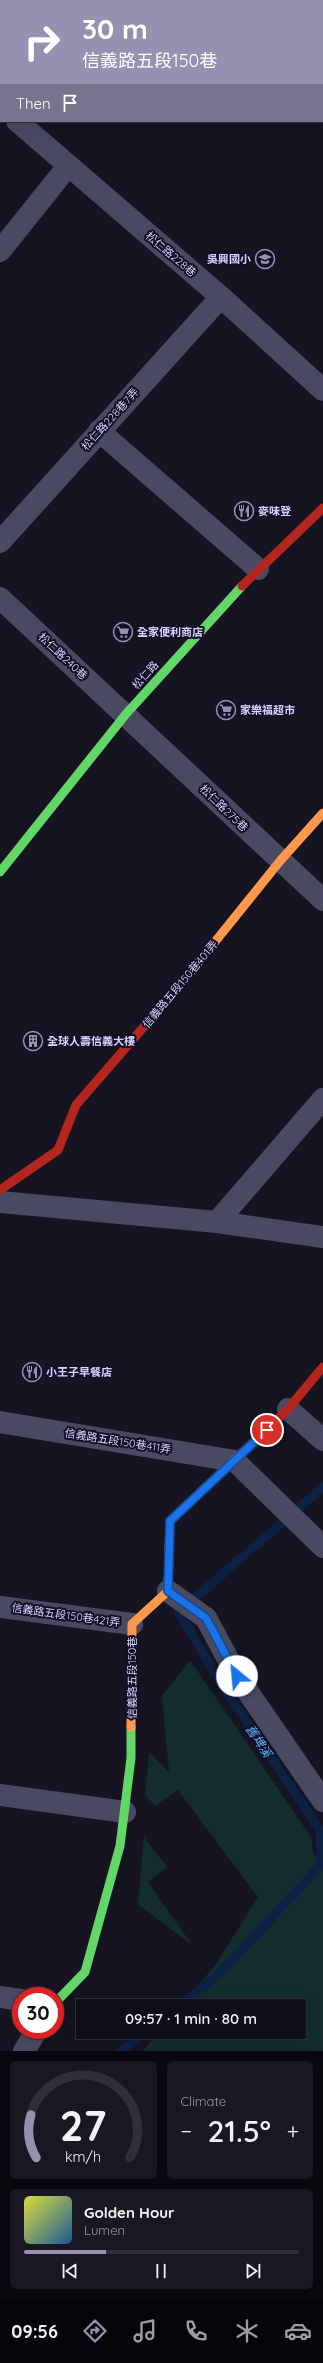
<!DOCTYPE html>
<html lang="en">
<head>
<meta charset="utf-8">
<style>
  :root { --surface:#100f19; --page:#191822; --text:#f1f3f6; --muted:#9c9ca2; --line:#302f38; --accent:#9591b1 }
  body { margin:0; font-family:Quicksand,"Noto Sans TC",sans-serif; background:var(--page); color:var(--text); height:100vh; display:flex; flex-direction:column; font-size:15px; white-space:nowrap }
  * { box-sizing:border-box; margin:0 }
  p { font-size:13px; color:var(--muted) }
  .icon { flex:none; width:22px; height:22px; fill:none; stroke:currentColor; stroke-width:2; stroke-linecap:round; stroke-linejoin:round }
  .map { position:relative; height:2051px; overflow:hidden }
  .drawer { display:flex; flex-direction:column; gap:10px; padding:10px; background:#09080e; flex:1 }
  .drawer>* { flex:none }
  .guide { position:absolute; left:0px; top:0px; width:323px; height:122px; box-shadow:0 4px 16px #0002,0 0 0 1px var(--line); background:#9591b1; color:#fff; overflow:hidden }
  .speed { position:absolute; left:12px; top:1987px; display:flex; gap:8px; font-size:20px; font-weight:700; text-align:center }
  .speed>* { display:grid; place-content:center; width:52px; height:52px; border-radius:50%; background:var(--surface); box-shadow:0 4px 16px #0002,0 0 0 1px var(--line); line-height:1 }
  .speed .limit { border:6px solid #d22; background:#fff; color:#111 }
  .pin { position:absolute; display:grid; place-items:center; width:34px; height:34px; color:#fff; margin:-17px; border:2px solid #fff; border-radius:50%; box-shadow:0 1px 4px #0007 }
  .me { position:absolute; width:44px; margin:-22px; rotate:332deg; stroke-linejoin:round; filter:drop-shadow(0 0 3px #0008) }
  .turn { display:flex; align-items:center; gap:14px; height:84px; padding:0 16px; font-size:18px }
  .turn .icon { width:52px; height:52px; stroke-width:2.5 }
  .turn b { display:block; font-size:28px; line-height:34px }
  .then { display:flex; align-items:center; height:38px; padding:0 16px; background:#0003; gap:8px; font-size:15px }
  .big { font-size:30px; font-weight:600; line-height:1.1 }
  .drawer .widget { flex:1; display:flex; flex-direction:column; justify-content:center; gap:6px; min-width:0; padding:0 14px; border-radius:6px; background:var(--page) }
  .drawer .dial { align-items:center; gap:0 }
  .dial svg { height:104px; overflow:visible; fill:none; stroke:var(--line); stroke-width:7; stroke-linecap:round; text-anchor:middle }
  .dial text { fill:var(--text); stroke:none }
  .song { display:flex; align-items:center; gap:12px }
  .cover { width:48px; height:48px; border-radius:6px; background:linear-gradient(135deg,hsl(60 70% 55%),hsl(210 70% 35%)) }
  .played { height:4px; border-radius:2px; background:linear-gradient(90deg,var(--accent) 30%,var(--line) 30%) }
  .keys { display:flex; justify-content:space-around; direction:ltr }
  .heat { display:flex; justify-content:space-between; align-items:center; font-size:22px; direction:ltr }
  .drawer .tiles { flex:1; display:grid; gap:10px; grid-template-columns:1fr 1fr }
  .widget:last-child { grid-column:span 2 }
  .trip { position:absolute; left:76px; top:1999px; width:230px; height:40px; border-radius:0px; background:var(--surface); box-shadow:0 4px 16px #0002,0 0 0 1px var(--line); font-weight:600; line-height:40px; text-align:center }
  .tab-bar { display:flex; height:64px; justify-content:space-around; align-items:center; background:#06060a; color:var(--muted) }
  .tab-bar .icon { width:28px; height:28px }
  .tab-bar .current { color:var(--accent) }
  .tab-bar b { font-size:18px; color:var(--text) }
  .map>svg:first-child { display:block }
  .green { fill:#132c2d }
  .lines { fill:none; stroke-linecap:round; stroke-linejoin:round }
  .stream { stroke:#0d2144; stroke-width:9 }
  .street { stroke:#4a4962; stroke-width:22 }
  .fast { stroke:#63d668; stroke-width:9 }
  .slow { stroke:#ff974d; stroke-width:9 }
  .jam { stroke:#b3261e; stroke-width:9 }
  .route-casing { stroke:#114b97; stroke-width:10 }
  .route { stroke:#1a73e8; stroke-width:7 }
  .labels { text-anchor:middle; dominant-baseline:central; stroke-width:4; stroke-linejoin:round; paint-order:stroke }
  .street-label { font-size:11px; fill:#d9d4ff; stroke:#130f26 }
  .poi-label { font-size:11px; font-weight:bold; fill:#d9d4ff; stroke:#130f26; text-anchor:start }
  .water-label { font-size:12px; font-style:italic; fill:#62b6ff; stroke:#130f26 }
</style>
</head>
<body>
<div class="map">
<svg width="323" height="2051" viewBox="0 0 323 2051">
  <rect width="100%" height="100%" fill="#161421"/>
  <path class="green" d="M 190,1660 L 311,1837 L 314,1854 L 323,1864 L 323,2051 L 143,2051 L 159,2032 L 299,2032 L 299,2006 L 181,2006 L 216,1964 L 258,1897 L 178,1790 L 155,1806 L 145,1795 L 149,1752 L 169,1772 L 162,1696 Z
    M 144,1837 L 167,1867 L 148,1882 L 193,1946 L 138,1904 Z"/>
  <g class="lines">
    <path class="stream" d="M 179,2006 L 218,1975 L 321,1865 L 320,1830 L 219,1681 L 179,1612 L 323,1487
      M 121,2051 L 146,2032"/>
    <path class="street" d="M 0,106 L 1,107
      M 17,121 L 221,297 L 323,390
      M 0,251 L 68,166
      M 99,431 L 258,569
      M 0,542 L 221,297
      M 0,598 L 323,900
      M 0,1202 L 217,1222 L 323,1237
      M 217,1222 L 323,1099
      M 288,1409 L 323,1440
      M 0,1422 L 235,1461 L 323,1547
      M 168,1591 L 206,1618 L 237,1676 L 323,1801
      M 0,1607 L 132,1624
      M 0,1795 L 125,1812
      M 0,1997 L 21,2000
      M 24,2051 L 37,2030"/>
    <path class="fast" d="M 0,872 L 126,714 L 242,586
      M 55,2003 L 85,1972 L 120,1846 L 131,1758 L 131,1727"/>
    <path class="slow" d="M 181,984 L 280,861 L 323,813
      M 131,1727 L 132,1624 L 168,1591 L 170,1521 L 245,1450"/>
    <path class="jam" d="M 242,586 L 323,508
      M 0,1190 L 58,1150 L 76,1105 L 181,984
      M 245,1450 L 288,1409 L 323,1367"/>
  </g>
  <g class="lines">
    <g class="route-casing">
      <path id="route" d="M 237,1676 L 206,1618 L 168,1591 L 170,1521 L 267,1430"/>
    </g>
    <use href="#route" class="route"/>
  </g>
  <defs>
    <g id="school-ring" transform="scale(1)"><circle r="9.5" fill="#130f26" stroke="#9591b1" stroke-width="1.5"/><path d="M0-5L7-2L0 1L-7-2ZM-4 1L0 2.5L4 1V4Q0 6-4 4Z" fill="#9591b1"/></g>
    <g id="restaurant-ring" transform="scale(1)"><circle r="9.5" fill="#130f26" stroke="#9591b1" stroke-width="1.5"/><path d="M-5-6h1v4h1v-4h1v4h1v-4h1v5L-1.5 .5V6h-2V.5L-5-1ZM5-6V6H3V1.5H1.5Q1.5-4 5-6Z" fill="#9591b1"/></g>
    <g id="supermarket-ring" transform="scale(1)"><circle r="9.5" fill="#130f26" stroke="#9591b1" stroke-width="1.5"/><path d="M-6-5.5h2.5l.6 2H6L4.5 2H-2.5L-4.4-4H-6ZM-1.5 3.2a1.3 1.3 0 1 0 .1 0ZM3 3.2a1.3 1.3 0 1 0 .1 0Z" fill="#9591b1"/></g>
    <g id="building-ring" transform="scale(1)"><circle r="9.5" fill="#130f26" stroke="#9591b1" stroke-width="1.5"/><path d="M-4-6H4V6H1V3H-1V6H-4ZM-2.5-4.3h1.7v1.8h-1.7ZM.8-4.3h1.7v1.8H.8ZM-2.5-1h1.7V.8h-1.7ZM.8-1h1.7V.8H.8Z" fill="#9591b1"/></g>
  </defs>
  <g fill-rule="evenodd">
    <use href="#school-ring" x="265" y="259"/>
    <use href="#restaurant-ring" x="244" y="511"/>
    <use href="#supermarket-ring" x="123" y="632"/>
    <use href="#supermarket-ring" x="226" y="710"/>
    <use href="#building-ring" x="33" y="1041"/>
    <use href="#restaurant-ring" x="32" y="1372"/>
  </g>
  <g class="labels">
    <g class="street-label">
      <text transform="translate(171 254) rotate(40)">松仁路228巷</text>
      <text transform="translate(110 419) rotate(-48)">松仁路228巷7弄</text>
      <text transform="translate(63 656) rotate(43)">松仁路240巷</text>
      <text transform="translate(145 675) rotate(-48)">松仁路</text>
      <text transform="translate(224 808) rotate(44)">松仁路275巷</text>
      <text transform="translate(180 984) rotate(-50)">信義路五段150巷401弄</text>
      <text transform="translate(118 1441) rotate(9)">信義路五段150巷411弄</text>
      <text transform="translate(66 1615) rotate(8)">信義路五段150巷421弄</text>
      <text transform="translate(132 1678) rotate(-90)">信義路五段150巷</text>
    </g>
    <g class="poi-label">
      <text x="251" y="259" text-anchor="end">吳興國小</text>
      <text x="258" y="511">麥味登</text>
      <text x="137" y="632">全家便利商店</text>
      <text x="240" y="710">家樂福超市</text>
      <text x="47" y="1041">全球人壽信義大樓</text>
      <text x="46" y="1372">小王子早餐店</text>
    </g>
    <g class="water-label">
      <text transform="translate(259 1741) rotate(56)">舊埤溪</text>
    </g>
  </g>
</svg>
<div class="speed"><div class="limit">30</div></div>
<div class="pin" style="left:267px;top:1430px;background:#d93025"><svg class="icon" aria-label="arrive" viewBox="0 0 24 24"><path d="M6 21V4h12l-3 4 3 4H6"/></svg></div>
<svg class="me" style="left:237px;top:1676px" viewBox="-20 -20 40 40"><circle r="19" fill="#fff"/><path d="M0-13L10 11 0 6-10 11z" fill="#1a73e8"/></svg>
<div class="trip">09:57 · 1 min · 80 m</div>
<div class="guide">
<div class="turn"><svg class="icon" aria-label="right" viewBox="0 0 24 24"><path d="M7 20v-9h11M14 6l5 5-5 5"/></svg><div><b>30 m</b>信義路五段150巷</div></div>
<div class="then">Then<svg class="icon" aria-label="arrive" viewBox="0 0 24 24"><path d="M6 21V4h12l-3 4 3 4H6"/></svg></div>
</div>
</div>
<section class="drawer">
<div class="tiles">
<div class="widget dial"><svg viewBox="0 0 100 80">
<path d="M14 69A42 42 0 1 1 86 69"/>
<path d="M14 69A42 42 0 0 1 10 36" stroke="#9591b1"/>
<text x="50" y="56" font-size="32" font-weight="700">27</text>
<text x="50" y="72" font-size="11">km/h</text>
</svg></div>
<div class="widget"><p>Climate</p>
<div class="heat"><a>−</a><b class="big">21.5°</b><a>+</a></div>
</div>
<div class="widget">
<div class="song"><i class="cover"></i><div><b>Golden Hour</b><p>Lumen</p></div></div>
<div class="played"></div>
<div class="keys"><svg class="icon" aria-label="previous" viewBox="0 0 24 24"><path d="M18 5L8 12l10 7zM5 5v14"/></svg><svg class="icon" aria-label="pause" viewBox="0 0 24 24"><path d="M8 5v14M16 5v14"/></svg><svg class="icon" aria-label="next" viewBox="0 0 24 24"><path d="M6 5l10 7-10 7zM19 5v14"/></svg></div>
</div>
</div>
</section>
<nav class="tab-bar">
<b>09:56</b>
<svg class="icon current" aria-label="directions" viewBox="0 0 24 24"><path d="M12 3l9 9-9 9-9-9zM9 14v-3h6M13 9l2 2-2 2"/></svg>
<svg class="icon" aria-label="music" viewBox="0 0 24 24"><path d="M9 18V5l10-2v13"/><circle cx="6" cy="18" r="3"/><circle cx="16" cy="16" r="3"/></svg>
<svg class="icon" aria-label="phone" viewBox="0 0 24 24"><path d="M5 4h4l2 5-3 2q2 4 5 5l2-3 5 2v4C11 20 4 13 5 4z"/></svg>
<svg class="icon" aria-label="climate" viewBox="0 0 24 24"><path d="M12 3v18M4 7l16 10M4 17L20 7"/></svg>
<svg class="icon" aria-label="car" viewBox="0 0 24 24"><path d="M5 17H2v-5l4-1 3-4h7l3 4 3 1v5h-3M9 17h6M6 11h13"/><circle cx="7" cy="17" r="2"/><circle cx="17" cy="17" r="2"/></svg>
</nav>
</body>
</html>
